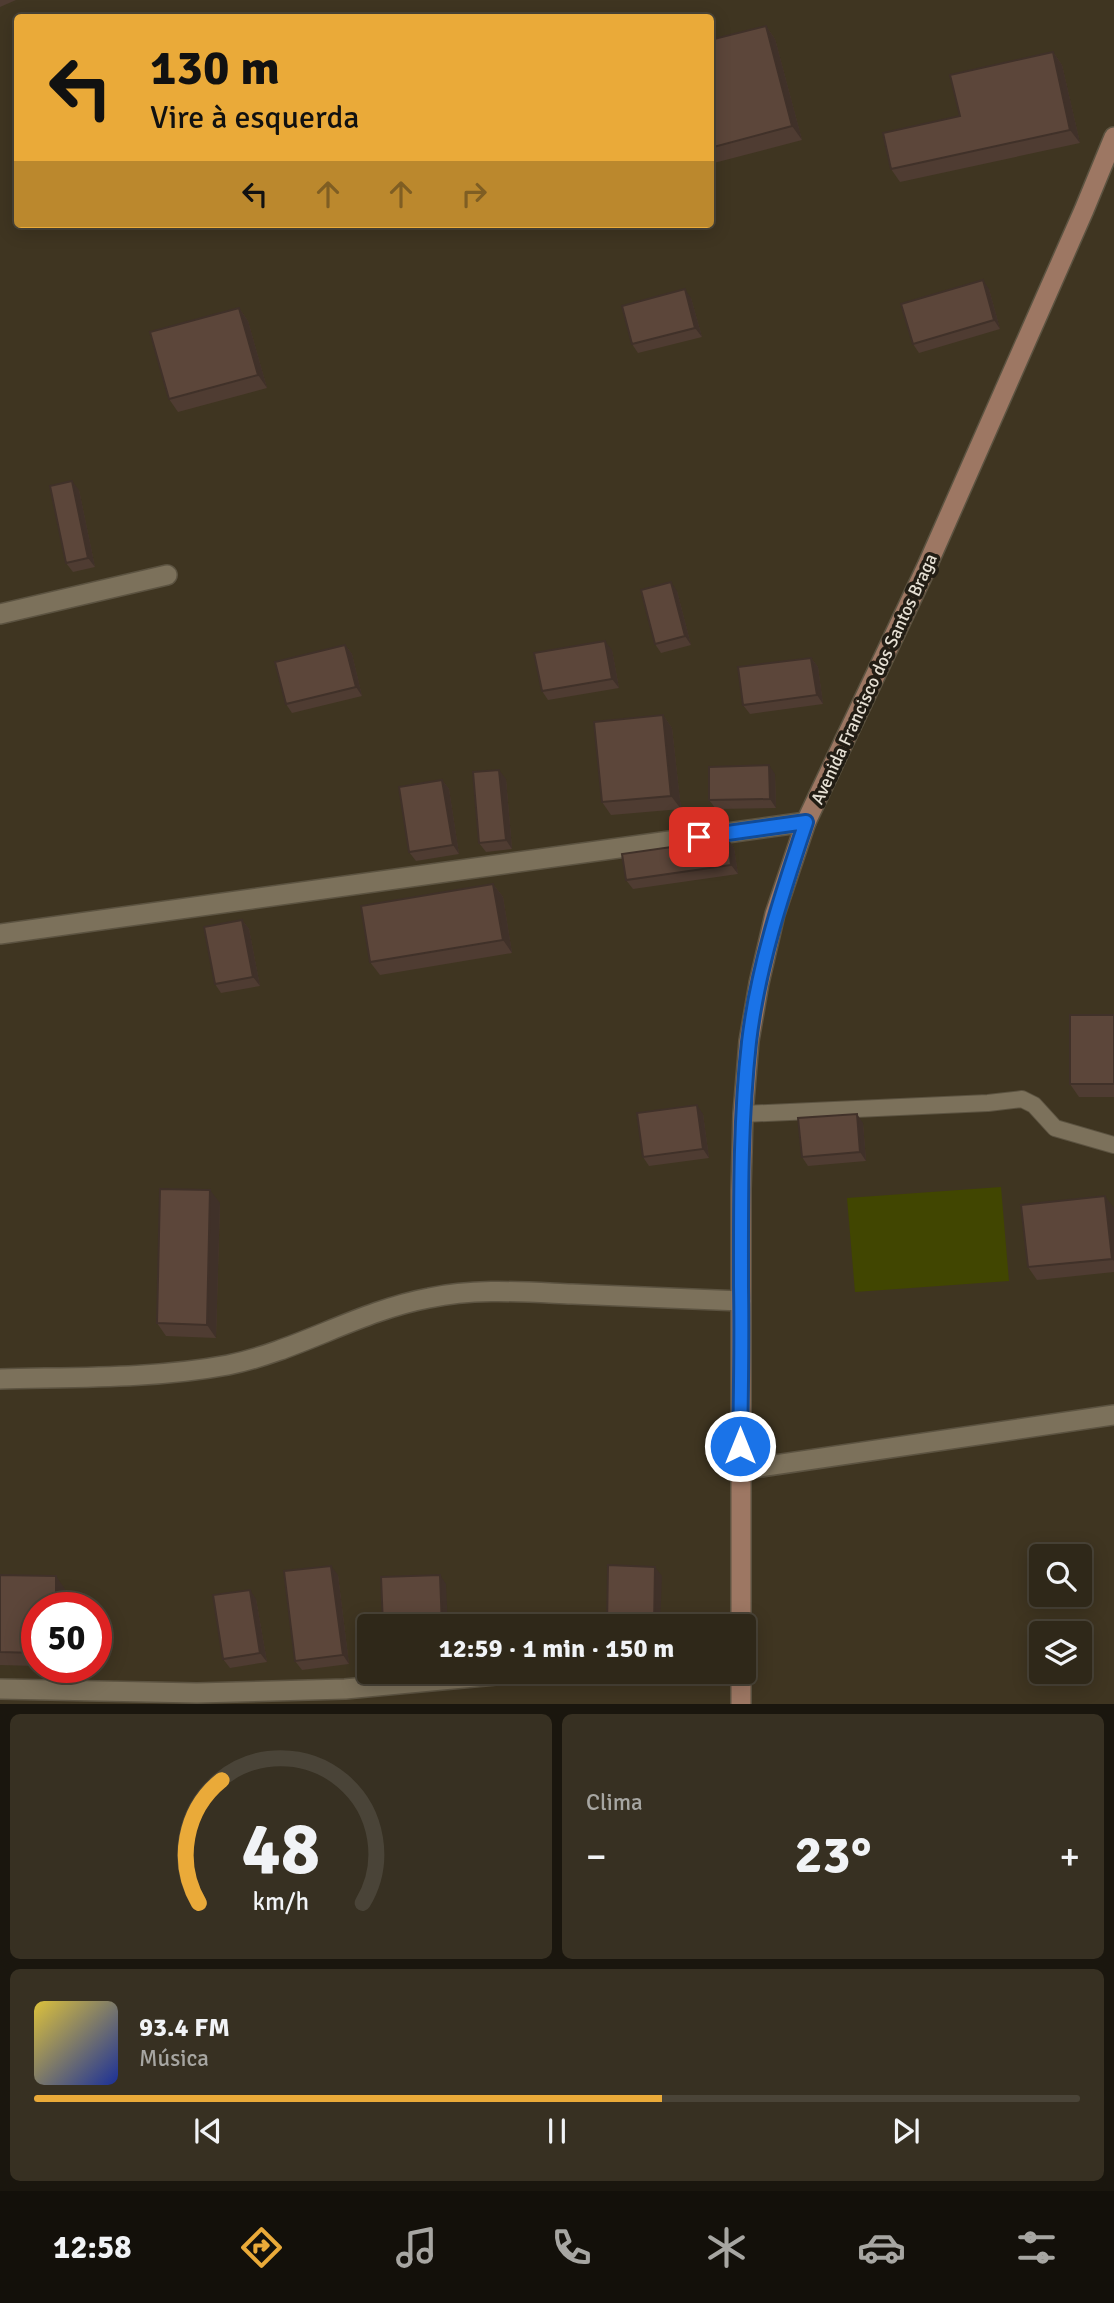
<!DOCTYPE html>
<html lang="pt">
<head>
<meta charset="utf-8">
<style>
  :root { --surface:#2f2819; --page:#373022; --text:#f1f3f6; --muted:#a7a6a2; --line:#4a4438; --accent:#eaaa39 }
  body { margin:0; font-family:Signika,sans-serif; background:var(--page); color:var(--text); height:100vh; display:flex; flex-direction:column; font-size:26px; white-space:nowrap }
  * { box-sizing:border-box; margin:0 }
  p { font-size:23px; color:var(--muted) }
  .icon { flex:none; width:38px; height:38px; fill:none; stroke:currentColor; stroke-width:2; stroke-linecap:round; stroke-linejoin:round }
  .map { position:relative; height:1704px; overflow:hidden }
  .drawer { display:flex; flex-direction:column; gap:10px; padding:10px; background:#1a160e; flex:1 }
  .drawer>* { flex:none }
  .top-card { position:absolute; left:14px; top:14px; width:700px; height:214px; border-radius:7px; box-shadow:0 4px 18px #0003,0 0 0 2px var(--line); background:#eaaa39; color:#111; overflow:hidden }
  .controls { position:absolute; left:1029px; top:1544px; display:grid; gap:14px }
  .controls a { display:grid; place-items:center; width:63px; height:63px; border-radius:7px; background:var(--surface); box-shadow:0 4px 18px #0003,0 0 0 2px var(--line); font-size:35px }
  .speed { position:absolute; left:21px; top:1592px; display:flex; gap:14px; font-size:35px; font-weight:700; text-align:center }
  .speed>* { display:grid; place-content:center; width:91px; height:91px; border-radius:50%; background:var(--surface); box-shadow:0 4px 18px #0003,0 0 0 2px var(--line); line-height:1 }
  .speed .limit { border:10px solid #d22; background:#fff; color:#111 }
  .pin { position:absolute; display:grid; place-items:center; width:60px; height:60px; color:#fff; margin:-30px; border-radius:14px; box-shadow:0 4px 10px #0006 }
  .me { position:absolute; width:77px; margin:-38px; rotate:0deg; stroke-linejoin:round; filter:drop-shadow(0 0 5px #0008) }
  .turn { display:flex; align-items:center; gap:24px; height:147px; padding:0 21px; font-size:32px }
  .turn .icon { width:91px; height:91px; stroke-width:2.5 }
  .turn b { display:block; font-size:49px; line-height:60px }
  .lanes { display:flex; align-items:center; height:66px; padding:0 21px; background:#0003; justify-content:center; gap:35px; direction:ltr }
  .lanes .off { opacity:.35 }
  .big { font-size:52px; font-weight:800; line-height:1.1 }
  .drawer .widget { flex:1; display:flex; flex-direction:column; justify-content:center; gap:10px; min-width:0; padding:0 24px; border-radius:10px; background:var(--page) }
  .drawer .dial { align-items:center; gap:0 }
  .dial svg { height:182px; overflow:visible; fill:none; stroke:var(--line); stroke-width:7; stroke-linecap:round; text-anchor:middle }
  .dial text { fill:var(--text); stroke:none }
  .song { display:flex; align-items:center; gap:21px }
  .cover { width:84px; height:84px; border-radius:10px; background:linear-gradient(135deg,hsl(50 70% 55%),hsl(230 70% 35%)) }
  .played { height:7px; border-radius:4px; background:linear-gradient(90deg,var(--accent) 60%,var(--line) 60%) }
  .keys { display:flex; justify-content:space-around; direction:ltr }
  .heat { display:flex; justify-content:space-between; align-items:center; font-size:38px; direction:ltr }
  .drawer .tiles { flex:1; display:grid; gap:10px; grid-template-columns:1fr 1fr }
  .widget:last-child { grid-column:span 2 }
  .trip { position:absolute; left:357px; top:1614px; width:399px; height:70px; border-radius:7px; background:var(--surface); box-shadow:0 4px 18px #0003,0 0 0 2px var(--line); font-weight:800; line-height:70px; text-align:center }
  .tab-bar { display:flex; height:112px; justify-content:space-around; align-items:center; background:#13100a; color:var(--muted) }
  .tab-bar .icon { width:49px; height:49px }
  .tab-bar .on { color:var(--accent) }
  .tab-bar b { font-size:32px; color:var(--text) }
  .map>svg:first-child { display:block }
  .green { fill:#414601 }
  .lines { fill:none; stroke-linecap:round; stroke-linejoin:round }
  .service-casing { stroke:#5c5341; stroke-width:18 }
  .minor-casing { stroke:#5c5341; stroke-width:22 }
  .secondary-casing { stroke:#5c5341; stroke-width:22 }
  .service { stroke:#7c715b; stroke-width:16 }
  .minor { stroke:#7c715b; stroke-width:19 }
  .secondary { stroke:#9d7763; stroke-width:19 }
  .wall { fill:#4f3c32 }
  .shaded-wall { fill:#403129 }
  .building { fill:#5c463a; stroke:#403129; stroke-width:2 }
  .route-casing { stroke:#114b97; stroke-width:18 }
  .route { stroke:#1a73e8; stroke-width:12 }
  .labels { text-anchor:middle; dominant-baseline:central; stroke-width:7; stroke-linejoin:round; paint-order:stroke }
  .street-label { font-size:18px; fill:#e6e0d4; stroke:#221d14 }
</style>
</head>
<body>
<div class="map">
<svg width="1114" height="1705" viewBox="0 0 1114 1705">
  <rect width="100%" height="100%" fill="#3f3521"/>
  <path class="green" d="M 1001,1187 L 1009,1281 L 855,1292 L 847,1198 Z"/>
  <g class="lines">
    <g class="service-casing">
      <path id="service" d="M 743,1114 L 988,1103 L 1022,1099 L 1034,1105 L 1055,1128 L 1114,1145"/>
    </g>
    <g class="minor-casing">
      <path id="minor" d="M 0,614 L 167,575
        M 0,934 L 806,822
        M 0,1379 C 75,1377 153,1379 228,1365 C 297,1351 359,1311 429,1298 C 476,1288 524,1292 572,1294 C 628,1296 685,1299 741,1301
        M 740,1470 L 1114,1415
        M 0,1689 L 197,1693 L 345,1689 L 538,1671"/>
    </g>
    <g class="secondary-casing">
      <path id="secondary" d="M 741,1626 L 741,1190 L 743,1114 L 749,1041 L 759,983 L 775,914 L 806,822 L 927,566 L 1084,210 L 1114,137
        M 741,1671 L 741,1705"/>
    </g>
    <use href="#service" class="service"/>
    <use href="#minor" class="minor"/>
    <use href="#secondary" class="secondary"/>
  </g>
  <path class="wall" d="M 0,0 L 16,0 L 0,7 Z
    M 766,26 L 775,39 L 802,140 L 710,164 L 710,40 Z
    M 1053,52 L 1062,65 L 1080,143 L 900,182 L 891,169 L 960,116 Z
    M 989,289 L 1000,329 L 919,353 L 913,344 Z
    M 691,298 L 702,337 L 638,353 L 632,344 Z
    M 239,308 L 248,321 L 267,388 L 178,412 L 169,399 Z
    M 79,490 L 95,567 L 73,572 L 66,563 Z
    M 677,591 L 691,645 L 661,653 L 655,644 Z
    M 345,645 L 352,654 L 362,696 L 292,713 L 286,704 Z
    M 612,650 L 619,688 L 548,700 L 542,691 Z
    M 811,658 L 818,667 L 823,704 L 750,714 L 743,705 Z
    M 663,715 L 672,728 L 681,809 L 611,815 L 602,802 Z
    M 775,774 L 776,808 L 716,809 L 709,800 Z
    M 506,779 L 512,849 L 486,852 L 479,843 Z
    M 442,780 L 449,789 L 459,854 L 416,861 L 409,852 Z
    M 728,839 L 734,848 L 738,874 L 633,889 L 626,880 Z
    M 493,884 L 503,897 L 512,953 L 380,975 L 370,962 Z
    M 242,920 L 249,929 L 260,986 L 221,993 L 215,984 Z
    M 1114,1015 L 1114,1097 L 1079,1097 L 1070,1084 Z
    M 703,1114 L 709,1158 L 649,1166 L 643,1157 Z
    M 863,1123 L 866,1161 L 808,1166 L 802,1157 Z
    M 220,1203 L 216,1338 L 166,1336 L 157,1323 Z
    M 1114,1208 L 1114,1272 L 1037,1280 L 1028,1267 Z
    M 0,1575 L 65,1589 L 37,1608 L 37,1666 L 0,1665 Z
    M 338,1575 L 349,1664 L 302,1670 L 295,1661 Z
    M 256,1599 L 267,1662 L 230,1668 L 223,1659 Z"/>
  <path class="shaded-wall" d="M 766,26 L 775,39 L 802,140 L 792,126 Z
    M 1053,52 L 1062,65 L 1080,143 L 1070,130 Z
    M 983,280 L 989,289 L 1000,329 L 994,320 Z
    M 685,289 L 691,298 L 702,337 L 695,328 Z
    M 239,308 L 248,321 L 267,388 L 258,375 Z
    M 72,481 L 79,490 L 95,567 L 88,558 Z
    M 671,582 L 677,591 L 691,645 L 685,636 Z
    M 605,641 L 612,650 L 619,688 L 612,679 Z
    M 345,645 L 352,654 L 362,696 L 356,687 Z
    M 811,658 L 818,667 L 823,704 L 817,695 Z
    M 663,715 L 672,728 L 681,809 L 671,796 Z
    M 769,765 L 775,774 L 776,808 L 770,799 Z
    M 499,770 L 506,779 L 512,849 L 506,840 Z
    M 442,780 L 449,789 L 459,854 L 453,845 Z
    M 728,839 L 734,848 L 738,874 L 731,865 Z
    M 493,884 L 503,897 L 512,953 L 503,940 Z
    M 242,920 L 249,929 L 260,986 L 253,977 Z
    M 697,1105 L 703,1114 L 709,1158 L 703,1149 Z
    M 857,1114 L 863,1123 L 866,1161 L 860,1152 Z
    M 210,1190 L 220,1203 L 216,1338 L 207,1325 Z
    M 1105,1196 L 1114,1208 L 1114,1261 L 1112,1259 Z
    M 331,1566 L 338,1575 L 349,1664 L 343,1655 Z
    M 655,1567 L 662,1576 L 660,1626 L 654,1626 Z
    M 440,1575 L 446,1584 L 448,1626 L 442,1626 Z
    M 56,1576 L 65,1589 L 65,1608 L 56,1608 Z
    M 250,1590 L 256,1599 L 267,1662 L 260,1653 Z"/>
  <path class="building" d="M 766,26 L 792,126 L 710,148 L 710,40 Z
    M 1053,52 L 1070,130 L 891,169 L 883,133 L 960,116 L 950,75 Z
    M 983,280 L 994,320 L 913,344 L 901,304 Z
    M 685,289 L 695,328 L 632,344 L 622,306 Z
    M 239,308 L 258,375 L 169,399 L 150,332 Z
    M 72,481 L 88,558 L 66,563 L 50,486 Z
    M 671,582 L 685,636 L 655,644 L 641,590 Z
    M 605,641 L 612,679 L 542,691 L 534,653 Z
    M 345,645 L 356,687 L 286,704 L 275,662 Z
    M 811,658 L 817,695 L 743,705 L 738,667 Z
    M 663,715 L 671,796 L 602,802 L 594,722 Z
    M 769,765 L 770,799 L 709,800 L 709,767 Z
    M 499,770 L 506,840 L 479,843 L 473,772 Z
    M 442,780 L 453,845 L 409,852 L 399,787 Z
    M 728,839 L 731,865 L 626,880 L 622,854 Z
    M 493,884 L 503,940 L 370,962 L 361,906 Z
    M 242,920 L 253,977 L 215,984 L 204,927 Z
    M 1070,1015 L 1114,1015 L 1114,1084 L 1070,1084 Z
    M 697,1105 L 703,1149 L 643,1157 L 637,1113 Z
    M 857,1114 L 860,1152 L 802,1157 L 798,1118 Z
    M 160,1189 L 210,1190 L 207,1325 L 157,1323 Z
    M 1105,1196 L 1112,1259 L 1028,1267 L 1021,1205 Z
    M 608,1565 L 655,1567 L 654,1626 L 607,1626 Z
    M 331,1566 L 343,1655 L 295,1661 L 284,1571 Z
    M 0,1575 L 56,1576 L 56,1608 L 37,1608 L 37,1653 L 0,1652 Z
    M 440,1575 L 442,1626 L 383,1626 L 381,1577 Z
    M 250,1590 L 260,1653 L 223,1659 L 213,1595 Z"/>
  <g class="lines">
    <g class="route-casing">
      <path id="route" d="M 699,837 L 806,822 C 782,894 758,966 749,1042 C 740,1123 741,1205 741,1287 C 742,1340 741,1393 740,1446"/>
    </g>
    <use href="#route" class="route"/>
  </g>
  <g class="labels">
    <g class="street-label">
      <text transform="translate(874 679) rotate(-65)">Avenida Francisco dos Santos Braga</text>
    </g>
  </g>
</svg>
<div class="controls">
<a><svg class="icon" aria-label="search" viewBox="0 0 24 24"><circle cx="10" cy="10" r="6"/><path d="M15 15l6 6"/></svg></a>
<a><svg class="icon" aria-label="layers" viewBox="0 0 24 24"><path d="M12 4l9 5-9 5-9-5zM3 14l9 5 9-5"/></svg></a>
</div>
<div class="speed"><div class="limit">50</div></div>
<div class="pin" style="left:699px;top:837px;background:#d93025"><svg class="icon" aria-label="arrive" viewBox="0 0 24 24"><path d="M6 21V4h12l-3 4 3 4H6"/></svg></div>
<svg class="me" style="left:740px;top:1446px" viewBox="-20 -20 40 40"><circle r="17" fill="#1a73e8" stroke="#fff" stroke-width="3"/><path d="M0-11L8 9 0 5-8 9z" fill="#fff"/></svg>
<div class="trip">12:59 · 1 min · 150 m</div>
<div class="top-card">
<div class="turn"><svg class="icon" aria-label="left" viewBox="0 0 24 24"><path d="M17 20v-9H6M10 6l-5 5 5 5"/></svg><div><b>130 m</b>Vire à esquerda</div></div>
<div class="lanes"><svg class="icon" aria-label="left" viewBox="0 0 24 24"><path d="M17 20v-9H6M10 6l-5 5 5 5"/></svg><svg class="icon off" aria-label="ahead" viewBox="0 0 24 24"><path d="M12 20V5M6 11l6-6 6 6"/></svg><svg class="icon off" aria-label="ahead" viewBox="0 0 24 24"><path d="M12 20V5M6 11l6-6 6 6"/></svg><svg class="icon off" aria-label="right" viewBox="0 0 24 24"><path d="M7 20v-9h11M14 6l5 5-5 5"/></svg></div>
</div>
</div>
<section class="drawer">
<div class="tiles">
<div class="widget dial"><svg viewBox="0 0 100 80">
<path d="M14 69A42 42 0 1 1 86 69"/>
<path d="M14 69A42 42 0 0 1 24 15" stroke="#eaaa39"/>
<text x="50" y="56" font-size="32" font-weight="700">48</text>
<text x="50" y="72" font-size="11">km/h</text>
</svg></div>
<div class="widget"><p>Clima</p>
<div class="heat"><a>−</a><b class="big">23°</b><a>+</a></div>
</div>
<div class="widget">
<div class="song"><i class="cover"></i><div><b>93.4 FM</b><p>Música</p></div></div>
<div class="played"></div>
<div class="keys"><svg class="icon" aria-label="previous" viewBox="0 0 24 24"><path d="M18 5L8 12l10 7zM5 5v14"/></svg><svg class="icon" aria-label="pause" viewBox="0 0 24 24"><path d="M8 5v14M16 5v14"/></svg><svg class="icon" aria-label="next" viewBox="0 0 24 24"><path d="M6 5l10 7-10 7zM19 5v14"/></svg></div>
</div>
</div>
</section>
<nav class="tab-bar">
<b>12:58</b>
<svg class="icon on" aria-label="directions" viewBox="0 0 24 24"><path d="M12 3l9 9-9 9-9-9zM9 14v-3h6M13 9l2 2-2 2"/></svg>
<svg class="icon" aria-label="music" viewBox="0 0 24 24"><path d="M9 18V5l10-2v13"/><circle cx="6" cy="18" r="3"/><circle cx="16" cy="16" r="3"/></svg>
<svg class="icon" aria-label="phone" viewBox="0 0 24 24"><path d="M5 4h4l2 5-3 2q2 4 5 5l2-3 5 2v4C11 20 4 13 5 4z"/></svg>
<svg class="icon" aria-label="climate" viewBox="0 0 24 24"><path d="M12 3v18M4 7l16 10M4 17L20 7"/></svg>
<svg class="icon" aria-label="car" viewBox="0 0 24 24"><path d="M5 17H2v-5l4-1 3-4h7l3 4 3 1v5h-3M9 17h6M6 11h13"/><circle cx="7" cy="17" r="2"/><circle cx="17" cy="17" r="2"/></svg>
<svg class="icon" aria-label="filters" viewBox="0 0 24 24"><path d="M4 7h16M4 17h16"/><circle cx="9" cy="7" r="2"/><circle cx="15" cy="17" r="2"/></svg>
</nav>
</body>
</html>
